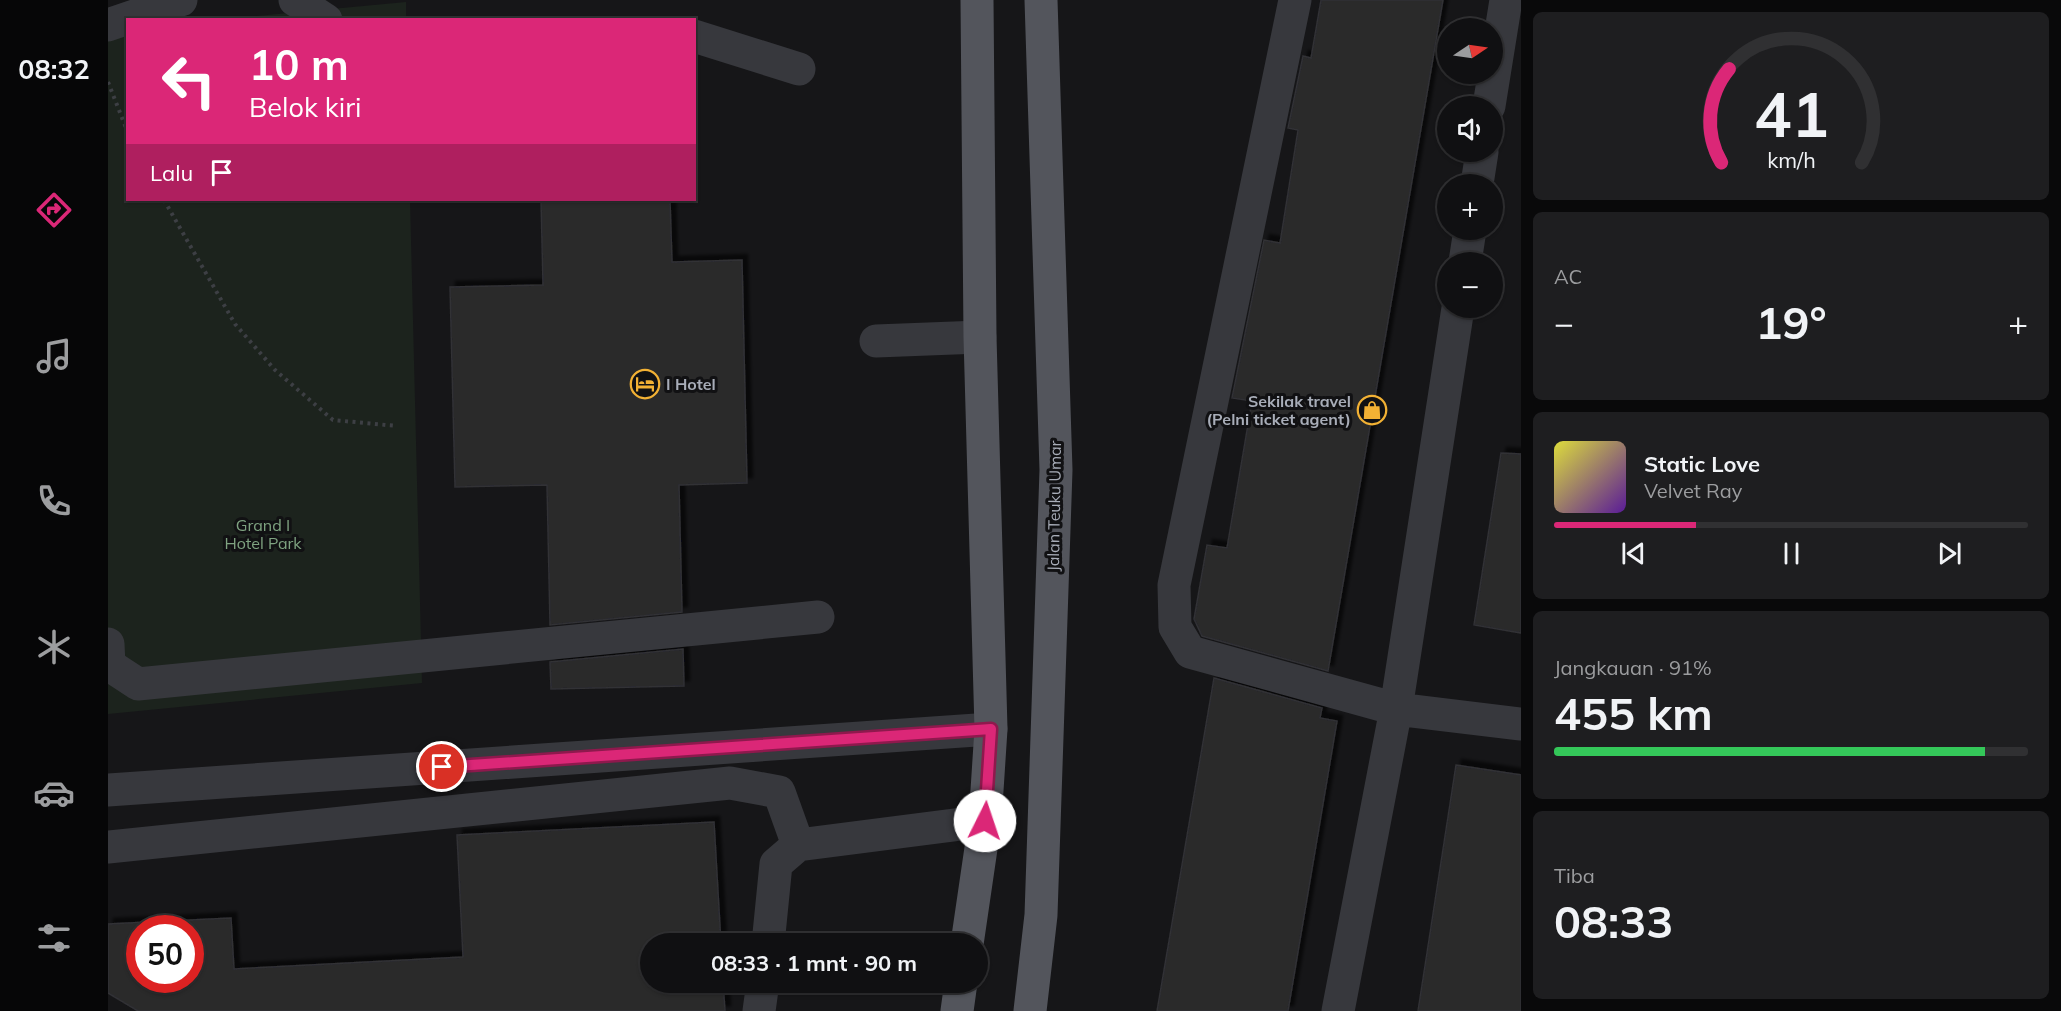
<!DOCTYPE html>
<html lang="id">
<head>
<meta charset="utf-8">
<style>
  :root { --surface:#101012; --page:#1e1e20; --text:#f1f3f6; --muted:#9c9d9f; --line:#303032; --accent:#db2777 }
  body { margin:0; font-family:Mulish,sans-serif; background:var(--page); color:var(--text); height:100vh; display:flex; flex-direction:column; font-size:22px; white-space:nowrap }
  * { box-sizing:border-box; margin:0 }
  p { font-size:20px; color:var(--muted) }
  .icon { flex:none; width:33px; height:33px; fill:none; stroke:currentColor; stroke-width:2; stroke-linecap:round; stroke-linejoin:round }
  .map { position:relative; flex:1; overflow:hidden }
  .drawer { display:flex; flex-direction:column; gap:12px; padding:12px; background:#09090a; width:540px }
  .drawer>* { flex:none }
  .guide { position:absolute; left:18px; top:18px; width:570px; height:183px; border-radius:0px; box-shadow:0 2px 4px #0004,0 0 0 2px var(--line); background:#db2777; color:#fff; overflow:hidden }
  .needle { width:39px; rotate:77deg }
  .fabs { position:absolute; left:1329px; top:18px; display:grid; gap:12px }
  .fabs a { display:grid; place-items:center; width:66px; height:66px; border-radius:50%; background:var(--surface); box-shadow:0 2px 4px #0004,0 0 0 2px var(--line); font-size:30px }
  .speed { position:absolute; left:18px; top:915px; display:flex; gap:12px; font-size:30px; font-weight:700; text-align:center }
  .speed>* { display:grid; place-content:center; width:78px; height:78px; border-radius:50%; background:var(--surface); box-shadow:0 2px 4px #0004,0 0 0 2px var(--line); line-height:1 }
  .speed .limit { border:9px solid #d22; background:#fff; color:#111 }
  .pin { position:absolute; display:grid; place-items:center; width:51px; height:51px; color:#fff; margin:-26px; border:3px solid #fff; border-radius:50%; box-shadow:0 2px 6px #0007 }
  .me { position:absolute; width:66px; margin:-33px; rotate:4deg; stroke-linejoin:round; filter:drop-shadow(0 0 4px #0008) }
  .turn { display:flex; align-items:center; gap:21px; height:126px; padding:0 24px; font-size:27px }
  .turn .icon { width:78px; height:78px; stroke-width:2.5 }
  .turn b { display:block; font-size:42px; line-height:51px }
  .then { display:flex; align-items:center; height:57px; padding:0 24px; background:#0003; gap:12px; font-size:22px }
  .big { font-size:45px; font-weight:700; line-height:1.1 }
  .drawer .card { flex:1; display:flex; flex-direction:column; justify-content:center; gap:9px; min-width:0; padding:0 21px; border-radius:9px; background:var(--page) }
  .drawer .dial { align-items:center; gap:0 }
  .dial svg { height:156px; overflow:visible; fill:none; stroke:var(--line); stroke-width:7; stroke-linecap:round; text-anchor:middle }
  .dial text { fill:var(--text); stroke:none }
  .song { display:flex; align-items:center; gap:18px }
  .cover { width:72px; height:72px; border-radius:9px; background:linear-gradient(135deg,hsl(60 70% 55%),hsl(270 70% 35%)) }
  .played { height:6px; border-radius:3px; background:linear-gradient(90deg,var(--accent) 30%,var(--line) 30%) }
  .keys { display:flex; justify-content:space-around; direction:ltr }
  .heat { display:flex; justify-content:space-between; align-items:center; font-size:33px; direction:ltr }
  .charge { height:9px; border-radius:4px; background:linear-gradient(90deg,#34c759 91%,var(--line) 0) }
  .trip { position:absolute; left:532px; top:933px; width:348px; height:60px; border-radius:30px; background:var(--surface); box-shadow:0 2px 4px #0004,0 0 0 2px var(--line); font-weight:700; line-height:60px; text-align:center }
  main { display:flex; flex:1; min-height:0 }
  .tabs { display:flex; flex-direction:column; width:108px; justify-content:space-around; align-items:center; background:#060607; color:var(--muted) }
  .tabs .icon { width:42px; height:42px }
  .tabs .on { color:var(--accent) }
  .tabs b { font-size:27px; color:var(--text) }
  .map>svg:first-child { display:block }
  .green { fill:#1c231d }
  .building { fill:#29292c; stroke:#303034; stroke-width:1.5; fill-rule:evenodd; filter:url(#shadow) }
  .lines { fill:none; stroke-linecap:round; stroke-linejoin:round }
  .path { stroke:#3d3f44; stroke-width:4; stroke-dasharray:3 4.5; stroke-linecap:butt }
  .minor { stroke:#37383d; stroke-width:33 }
  .major { stroke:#53555c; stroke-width:33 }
  .route-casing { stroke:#8e194d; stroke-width:15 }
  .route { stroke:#db2777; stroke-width:10 }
  .labels { text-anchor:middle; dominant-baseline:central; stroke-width:6; stroke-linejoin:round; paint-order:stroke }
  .poi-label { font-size:16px; font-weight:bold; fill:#a8adb8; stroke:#111113; text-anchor:start }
  .street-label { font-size:16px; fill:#a8adb8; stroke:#111113 }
  .park-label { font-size:16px; fill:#7fa381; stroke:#111113 }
</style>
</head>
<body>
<main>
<nav class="tabs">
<b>08:32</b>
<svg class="icon on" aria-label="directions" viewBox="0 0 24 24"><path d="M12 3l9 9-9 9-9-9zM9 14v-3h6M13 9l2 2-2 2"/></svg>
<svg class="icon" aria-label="music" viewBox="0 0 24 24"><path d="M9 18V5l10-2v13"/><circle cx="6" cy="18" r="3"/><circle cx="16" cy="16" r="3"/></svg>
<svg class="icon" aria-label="phone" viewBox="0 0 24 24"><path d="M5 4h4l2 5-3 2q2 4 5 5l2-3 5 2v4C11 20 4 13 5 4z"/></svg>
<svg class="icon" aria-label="climate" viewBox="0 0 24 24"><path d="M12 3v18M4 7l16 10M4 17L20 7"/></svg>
<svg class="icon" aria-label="car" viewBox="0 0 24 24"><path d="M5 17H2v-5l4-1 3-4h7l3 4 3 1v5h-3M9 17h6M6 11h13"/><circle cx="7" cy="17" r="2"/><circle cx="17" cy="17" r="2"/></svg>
<svg class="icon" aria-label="filters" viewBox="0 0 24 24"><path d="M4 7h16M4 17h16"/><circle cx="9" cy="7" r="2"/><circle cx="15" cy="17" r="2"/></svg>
</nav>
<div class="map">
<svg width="1413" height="1011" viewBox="0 0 1413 1011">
  <defs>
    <filter id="shadow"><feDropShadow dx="5.5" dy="-5.5" stdDeviation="1.5" flood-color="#0009"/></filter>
  </defs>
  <rect width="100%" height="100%" fill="#161618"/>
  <path class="green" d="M 298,2 L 298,19 L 116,19 Z
    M 19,29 L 20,200 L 302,200 L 314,683 L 0,714 L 0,31 Z"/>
  <path class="building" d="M 1213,0 L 1335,0 L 1220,671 L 1094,636 L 1086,619 L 1099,545 L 1119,548 L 1144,401 L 1124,398 L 1156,240 L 1172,243 L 1190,130 L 1180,128 L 1195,56 L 1203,58 Z
    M 433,200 L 562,200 L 564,262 L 634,260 L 639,483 L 571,485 L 574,612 L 442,625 L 439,485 L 347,487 L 342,287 L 435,285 Z
    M 1393,453 L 1413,454 L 1413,633 L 1366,625 Z
    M 575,649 L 576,686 L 443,689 L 442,662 Z
    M 1106,678 L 1214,708 L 1212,718 L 1229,721 L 1180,1011 L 1049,1011 Z
    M 1348,765 L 1413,775 L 1413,1011 L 1310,1011 Z
    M 606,822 L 613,944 L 543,944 L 543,982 L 615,982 L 617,1011 L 30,1011 L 0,993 L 0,924 L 123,918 L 126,969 L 355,957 L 349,835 ZM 32,928 L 82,928 L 82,980 L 32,980 Z"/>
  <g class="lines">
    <path class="path" d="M 0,82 L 20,133
      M 56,200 L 127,324 L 167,370 L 225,420 L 289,426"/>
    <path class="minor" d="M 187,0 L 218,20
      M 1187,0 L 1066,585 L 1067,627 L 1082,652 L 1288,709 L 1413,724
      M 0,25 L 73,0
      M 586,36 L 691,69
      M 1381,106 L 1398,0
      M 1369,184 L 1374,152
      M 1357,262 L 1362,230
      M 768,341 L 872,337
      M 0,644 L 1,665 L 30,684 L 710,617
      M 0,790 L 883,729
      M 0,847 L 622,783 L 671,792 L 690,845
      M 660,944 L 668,864 L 690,845 L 877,821
      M 651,1011 L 655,982
      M 1230,1011 L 1288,709 L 1350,308"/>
    <path class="major" d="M 859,944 L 877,821 L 883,729 L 872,337 L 869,0
      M 849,1011 L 853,982
      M 922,1011 L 933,915 L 948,470 L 933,0"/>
  </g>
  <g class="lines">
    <g class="route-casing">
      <path id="route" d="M 334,767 L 883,729 L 877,821"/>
    </g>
    <use href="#route" class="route"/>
  </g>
  <defs>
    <g id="hotel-ring" transform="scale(1.5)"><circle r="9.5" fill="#111113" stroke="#f2b134" stroke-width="1.5"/><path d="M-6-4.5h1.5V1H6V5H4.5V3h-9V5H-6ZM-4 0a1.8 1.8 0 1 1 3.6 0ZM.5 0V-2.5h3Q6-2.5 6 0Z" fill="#f2b134"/></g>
    <g id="shop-ring" transform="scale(1.5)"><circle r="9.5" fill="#111113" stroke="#f2b134" stroke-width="1.5"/><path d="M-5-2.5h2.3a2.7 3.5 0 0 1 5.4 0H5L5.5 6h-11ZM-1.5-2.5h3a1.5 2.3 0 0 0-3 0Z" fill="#f2b134"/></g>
  </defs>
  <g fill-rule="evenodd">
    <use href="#hotel-ring" x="537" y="384"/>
    <use href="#shop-ring" x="1264" y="410"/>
  </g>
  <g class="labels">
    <g class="poi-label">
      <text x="558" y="384">I Hotel</text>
      <text x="1243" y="401" text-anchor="end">Sekilak travel<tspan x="1243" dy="18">(Pelni ticket agent)</tspan></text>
    </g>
    <g class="street-label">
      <text transform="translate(946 506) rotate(-89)">Jalan Teuku Umar</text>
    </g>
    <g class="park-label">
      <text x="155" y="525">Grand I<tspan x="155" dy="18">Hotel Park</tspan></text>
    </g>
  </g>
</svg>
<div class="fabs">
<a><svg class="needle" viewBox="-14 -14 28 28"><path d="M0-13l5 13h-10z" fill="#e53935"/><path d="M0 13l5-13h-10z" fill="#9c9d9f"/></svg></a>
<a><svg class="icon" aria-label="sound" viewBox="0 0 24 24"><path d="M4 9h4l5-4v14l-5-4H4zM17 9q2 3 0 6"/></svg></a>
<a>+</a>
<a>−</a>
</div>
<div class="speed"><div class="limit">50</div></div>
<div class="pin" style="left:334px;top:767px;background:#d93025"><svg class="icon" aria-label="arrive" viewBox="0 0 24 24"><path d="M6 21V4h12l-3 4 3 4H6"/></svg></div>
<svg class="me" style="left:877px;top:821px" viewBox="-20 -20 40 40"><circle r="19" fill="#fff"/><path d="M0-13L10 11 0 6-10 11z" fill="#db2777"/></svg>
<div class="trip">08:33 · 1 mnt · 90 m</div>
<div class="guide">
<div class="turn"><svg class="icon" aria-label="left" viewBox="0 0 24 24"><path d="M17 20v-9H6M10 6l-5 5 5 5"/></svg><div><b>10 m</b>Belok kiri</div></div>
<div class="then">Lalu<svg class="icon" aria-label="arrive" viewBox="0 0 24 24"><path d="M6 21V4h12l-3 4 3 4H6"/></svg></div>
</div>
</div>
<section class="drawer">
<div class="card dial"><svg viewBox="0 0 100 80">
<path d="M14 69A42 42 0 1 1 86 69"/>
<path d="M14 69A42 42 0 0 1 18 21" stroke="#db2777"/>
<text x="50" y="56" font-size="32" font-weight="700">41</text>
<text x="50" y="72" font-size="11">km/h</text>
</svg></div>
<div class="card"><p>AC</p>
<div class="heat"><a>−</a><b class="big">19°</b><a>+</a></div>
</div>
<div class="card">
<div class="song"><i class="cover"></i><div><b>Static Love</b><p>Velvet Ray</p></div></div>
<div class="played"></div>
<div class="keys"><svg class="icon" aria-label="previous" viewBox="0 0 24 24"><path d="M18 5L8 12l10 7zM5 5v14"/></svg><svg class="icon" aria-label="pause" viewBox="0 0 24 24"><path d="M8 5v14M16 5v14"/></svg><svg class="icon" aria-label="next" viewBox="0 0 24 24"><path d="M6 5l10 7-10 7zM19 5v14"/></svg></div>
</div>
<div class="card"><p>Jangkauan · 91%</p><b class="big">455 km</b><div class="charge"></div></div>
<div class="card"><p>Tiba</p><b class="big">08:33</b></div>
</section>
</main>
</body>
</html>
